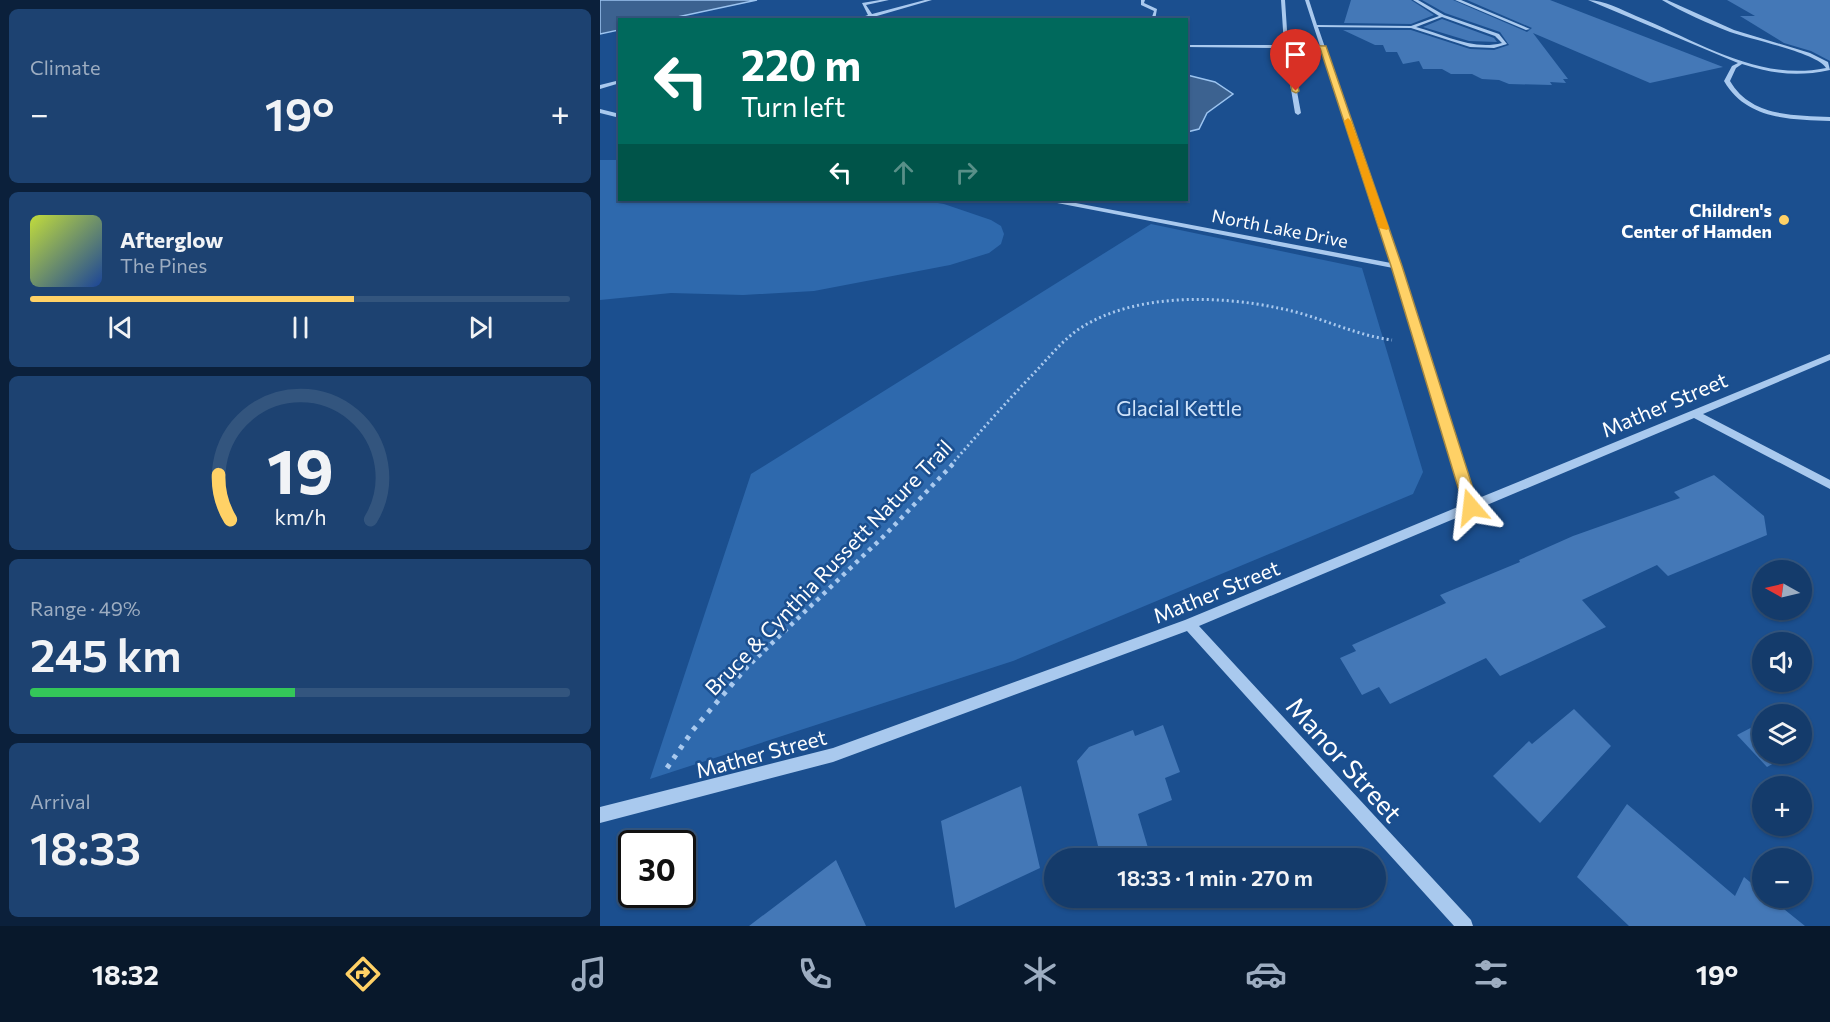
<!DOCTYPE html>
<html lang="en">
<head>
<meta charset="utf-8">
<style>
  :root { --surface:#143b6b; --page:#1d4271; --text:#f1f3f6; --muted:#9dadc1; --line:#33557e; --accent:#ffd166 }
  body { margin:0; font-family:Commissioner,sans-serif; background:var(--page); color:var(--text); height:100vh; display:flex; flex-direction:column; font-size:22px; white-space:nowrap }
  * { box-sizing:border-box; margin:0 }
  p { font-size:20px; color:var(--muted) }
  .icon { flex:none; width:33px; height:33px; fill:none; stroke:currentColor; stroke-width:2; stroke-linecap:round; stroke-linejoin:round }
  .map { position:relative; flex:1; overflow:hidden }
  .sheet { display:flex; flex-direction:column; gap:9px; padding:9px; background:#0b203b; width:600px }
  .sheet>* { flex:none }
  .banner { position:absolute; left:18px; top:18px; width:570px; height:183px; border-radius:0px; box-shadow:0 2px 4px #0004,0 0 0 2px var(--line); background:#00695c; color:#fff; overflow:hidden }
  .needle { width:39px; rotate:278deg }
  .fabs { position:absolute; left:1152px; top:560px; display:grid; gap:12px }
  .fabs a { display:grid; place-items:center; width:60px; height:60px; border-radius:50%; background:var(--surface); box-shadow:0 2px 4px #0004,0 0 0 2px var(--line); font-size:30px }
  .speed { position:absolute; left:18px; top:830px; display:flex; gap:12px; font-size:30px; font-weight:700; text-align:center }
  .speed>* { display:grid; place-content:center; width:78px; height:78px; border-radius:50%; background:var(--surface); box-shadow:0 2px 4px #0004,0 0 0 2px var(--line); line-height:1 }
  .speed .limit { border:3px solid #111; border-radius:9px; background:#fff; color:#111 }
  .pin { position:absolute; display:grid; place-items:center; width:51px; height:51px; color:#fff; margin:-62px -26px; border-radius:50% 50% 50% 0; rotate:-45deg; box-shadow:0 0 6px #0007 }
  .pin .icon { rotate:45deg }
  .me { position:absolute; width:66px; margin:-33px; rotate:343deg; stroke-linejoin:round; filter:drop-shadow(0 0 4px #0008) }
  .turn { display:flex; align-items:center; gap:21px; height:126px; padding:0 24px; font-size:27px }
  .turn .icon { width:78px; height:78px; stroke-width:2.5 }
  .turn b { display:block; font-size:42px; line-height:51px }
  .lanes { display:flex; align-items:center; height:57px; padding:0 24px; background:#0003; justify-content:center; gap:30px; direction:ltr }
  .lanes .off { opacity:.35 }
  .big { font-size:45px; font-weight:600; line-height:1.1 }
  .sheet .card { flex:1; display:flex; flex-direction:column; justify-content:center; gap:9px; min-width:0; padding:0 21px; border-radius:9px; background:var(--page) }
  .sheet .dial { align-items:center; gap:0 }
  .dial svg { height:156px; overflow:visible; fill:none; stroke:var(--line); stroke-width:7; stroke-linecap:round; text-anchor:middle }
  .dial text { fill:var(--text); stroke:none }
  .song { display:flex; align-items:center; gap:18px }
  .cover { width:72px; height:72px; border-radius:9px; background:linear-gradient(135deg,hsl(70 70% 55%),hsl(220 70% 35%)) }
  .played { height:6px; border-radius:3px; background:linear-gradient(90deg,var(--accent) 60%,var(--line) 60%) }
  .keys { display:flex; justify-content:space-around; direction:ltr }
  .heat { display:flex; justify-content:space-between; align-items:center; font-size:33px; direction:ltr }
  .charge { height:9px; border-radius:4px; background:linear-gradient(90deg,#34c759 49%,var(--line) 0) }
  .trip { position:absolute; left:444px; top:848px; width:342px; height:60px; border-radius:30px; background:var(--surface); box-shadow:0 2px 4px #0004,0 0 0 2px var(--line); font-weight:600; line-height:60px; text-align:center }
  .menu { display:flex; height:96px; justify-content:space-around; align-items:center; background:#08182b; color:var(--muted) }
  .menu .icon { width:42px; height:42px }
  .menu .current { color:var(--accent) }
  .menu b { font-size:27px; color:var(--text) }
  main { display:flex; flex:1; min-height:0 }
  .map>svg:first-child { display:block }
  .green { fill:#2e69ad }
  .water { fill:#3c6290; stroke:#9cc4f0; stroke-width:1.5 }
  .building { fill:#4478b7 }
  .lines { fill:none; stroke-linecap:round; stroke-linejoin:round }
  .path-far2 { stroke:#a9c9ee; stroke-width:3; stroke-dasharray:2 3; stroke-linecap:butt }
  .path-far1 { stroke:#a9c9ee; stroke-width:4.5; stroke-dasharray:4 5; stroke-linecap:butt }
  .path { stroke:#a9c9ee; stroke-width:5; stroke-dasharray:4.5 7; stroke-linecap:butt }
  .minor { fill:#a9c9ee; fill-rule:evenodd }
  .route { fill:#ffd166; stroke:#a68842; stroke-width:1.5 }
  .slow { fill:#f59e0b }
  .poi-dot { fill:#ffd166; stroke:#1b4f8f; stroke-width:2 }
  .labels { text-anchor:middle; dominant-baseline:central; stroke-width:5; stroke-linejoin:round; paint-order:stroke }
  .far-poi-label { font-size:18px; font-weight:bold; fill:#fff; stroke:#1b4f8f; text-anchor:end }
  .far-street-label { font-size:18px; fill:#fff; stroke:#1b4f8f }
  .street-label { font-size:21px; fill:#fff; stroke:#1b4f8f }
  .park-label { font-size:21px; fill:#cfe3fa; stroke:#1b4f8f }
  .near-street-label { font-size:26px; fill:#fff; stroke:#1b4f8f }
</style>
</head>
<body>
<main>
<section class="sheet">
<div class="card"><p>Climate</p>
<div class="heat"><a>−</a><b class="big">19°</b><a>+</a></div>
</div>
<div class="card">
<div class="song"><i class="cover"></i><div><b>Afterglow</b><p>The Pines</p></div></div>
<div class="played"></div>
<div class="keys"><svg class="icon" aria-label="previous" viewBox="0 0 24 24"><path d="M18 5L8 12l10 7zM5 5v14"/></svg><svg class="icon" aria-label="pause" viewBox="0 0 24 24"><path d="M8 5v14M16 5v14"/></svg><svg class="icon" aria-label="next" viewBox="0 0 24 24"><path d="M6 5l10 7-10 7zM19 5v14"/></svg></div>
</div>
<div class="card dial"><svg viewBox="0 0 100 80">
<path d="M14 69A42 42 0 1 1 86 69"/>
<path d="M14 69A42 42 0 0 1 8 46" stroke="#ffd166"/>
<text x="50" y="56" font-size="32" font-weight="700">19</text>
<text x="50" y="72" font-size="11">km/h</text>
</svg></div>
<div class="card"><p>Range · 49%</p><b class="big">245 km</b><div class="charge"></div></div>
<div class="card"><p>Arrival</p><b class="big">18:33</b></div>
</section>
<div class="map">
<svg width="1230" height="926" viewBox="0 0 1230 926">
  <rect width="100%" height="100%" fill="#1b4f8f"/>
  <path class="green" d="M 0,160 L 19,160 L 20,200 L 319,200 L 344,204 L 391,220 L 401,226 L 404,234 L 401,244 L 389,253 L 350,265 L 214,291 L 143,295 L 71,293 L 0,300 Z
    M 551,224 L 762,268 L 823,472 L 813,494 L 413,661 L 50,779 L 151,474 Z"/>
  <path class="water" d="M 0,0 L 157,0 L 68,19 L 20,20 L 19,30 L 0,34 Z
    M 587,75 L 615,82 L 633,94 L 607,113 L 599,129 L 587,132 Z"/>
  <path class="building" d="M 751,0 L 811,0 L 834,15 L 811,24 L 744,23 Z
    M 822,0 L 853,0 L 927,32 L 932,28 L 867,0 L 950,0 L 1123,67 L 1050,83 L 933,33 L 968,79 L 963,79 L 966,83 L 950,82 L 952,85 L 909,84 L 899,80 L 882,79 L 872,74 L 851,74 L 842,69 L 823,69 L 819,61 L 803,64 L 797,52 L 786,52 L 783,45 L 775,45 L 743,30 L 811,30 L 870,49 L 894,50 L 909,45 L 900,32 L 845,13 Z
    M 1127,0 L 1230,0 L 1230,61 L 1211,51 L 1184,43 L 1140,16 L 1155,16 Z
    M 842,19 L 894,38 L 897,42 L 869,41 L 823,27 Z
    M 1114,475 L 1164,516 L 1167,535 L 1068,576 L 1057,565 L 982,600 L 1006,627 L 900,676 L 886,658 L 790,704 L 779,687 L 762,695 L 740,658 L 756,651 L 752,645 L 846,603 L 840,595 L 920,562 L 919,560 L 973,536 L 1080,498 L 1074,492 Z
    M 974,709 L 1011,746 L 940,823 L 893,776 L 929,741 L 932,744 Z
    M 1162,722 L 1162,753 L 1192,753 L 1167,767 L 1137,735 Z
    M 563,725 L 580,772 L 565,778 L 572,800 L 538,814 L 551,858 L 501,858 L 477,761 L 489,747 L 533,730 L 535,736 Z
    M 421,786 L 440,868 L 355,908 L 341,821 Z
    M 1027,804 L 1135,896 L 1144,877 L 1162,892 L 1162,897 L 1169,897 L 1205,926 L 1029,926 L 977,877 Z
    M 236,860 L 266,926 L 149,926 Z"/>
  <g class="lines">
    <path class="path-far2" d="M 351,465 C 379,433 407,401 437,370 C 450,356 463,340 479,329 C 533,293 618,295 678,308 C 717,315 753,335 792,340"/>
    <path class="path-far1" d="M 145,669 L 286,534 L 353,464"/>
    <path class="path" d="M 67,768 L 93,730 L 147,667"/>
    <path class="minor" d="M 280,0 L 289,0 L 266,5 L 272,14 L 325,0 L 332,0 L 263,20 L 254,20 L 268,15 L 262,3 Z
      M 541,0 L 545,0 L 544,3 L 557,9 L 555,20 L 551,20 L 554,11 L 541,5 Z
      M 681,0 L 685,0 L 688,45 L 720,46 L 705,0 L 709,0 L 717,25 L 811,26 L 839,16 L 813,0 L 818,0 L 844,15 L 899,34 L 907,44 L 894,48 L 870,47 L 811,28 L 718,27 L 800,266 L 874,500 L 1230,354 L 1230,360 L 1103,414 L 1230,480 L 1230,489 L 1094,418 L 599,626 L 871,920 L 873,926 L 854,926 L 587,631 L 233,762 L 0,823 L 0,807 L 233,748 L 585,620 L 865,504 L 793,268 L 452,202 L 449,200 L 460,200 L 791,263 L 721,48 L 689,48 L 701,113 L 698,115 L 695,113 L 684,48 L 586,47 L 586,45 L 684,45 ZM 842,17 L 895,36 L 902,43 C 872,51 844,34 816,27 Z
      M 855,0 L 861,0 L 930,29 L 926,30 Z
      M 988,0 C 1004,0 1022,10 1036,16 C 1098,41 1158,82 1226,68 C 1218,53 1149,39 1130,32 C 1109,24 1082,12 1062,0 L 1067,0 L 1134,30 L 1210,53 L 1228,62 L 1230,70 C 1197,77 1174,74 1142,64 L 1136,68 L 1130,81 C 1151,117 1193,115 1230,117 L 1230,121 C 1189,119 1147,120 1124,81 L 1132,66 L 1138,63 Z
      M 20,80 L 20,83 L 0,89 L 0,85 Z
      M 0,109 L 20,114 L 20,118 L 0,113 Z"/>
  </g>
  <path class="route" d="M 686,45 L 726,46 L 802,266 L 879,507 L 876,511 L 866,511 L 864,507 L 791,266 L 720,48 L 690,48 L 699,91 L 696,93 L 692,91 L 683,46 Z"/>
  <path class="slow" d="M 748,118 L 751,121 L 789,228 L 787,230 L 779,228 L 744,121 Z"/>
  <circle class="poi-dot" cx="1184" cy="220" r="6"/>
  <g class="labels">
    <g class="far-poi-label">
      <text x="1172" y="210">Children's<tspan x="1172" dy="21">Center of Hamden</tspan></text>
    </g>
    <g class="far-street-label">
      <text transform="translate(680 228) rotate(11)">North Lake Drive</text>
    </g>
    <g class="street-label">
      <text transform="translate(1064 404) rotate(-23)">Mather Street</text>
      <text transform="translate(228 567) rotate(-46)">Bruce &amp; Cynthia Russett Nature Trail</text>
      <text transform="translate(616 591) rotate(-22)">Mather Street</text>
      <text transform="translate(161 753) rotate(-15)">Mather Street</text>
    </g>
    <g class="park-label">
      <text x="579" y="407">Glacial Kettle</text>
    </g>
    <g class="near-street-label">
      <text transform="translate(745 759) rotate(48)">Manor Street</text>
    </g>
  </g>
</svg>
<div class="fabs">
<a><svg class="needle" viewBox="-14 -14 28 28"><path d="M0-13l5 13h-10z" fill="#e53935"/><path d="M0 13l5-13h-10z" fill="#9dadc1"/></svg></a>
<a><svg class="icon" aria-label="sound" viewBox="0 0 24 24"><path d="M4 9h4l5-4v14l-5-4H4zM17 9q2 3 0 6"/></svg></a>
<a><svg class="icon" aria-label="layers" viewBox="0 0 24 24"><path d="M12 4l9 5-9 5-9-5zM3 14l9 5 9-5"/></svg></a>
<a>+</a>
<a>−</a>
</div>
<div class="speed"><div class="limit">30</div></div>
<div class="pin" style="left:696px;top:91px;background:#d93025"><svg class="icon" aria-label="arrive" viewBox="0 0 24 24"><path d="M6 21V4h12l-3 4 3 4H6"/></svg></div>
<svg class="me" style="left:871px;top:507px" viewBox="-20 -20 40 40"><path d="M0-17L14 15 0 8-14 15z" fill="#ffd166" stroke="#fff" stroke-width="4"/></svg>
<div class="trip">18:33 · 1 min · 270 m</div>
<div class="banner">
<div class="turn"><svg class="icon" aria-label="left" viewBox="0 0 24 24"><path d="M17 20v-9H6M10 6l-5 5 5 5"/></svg><div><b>220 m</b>Turn left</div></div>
<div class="lanes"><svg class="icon" aria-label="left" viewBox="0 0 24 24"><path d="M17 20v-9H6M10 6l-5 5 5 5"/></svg><svg class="icon off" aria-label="ahead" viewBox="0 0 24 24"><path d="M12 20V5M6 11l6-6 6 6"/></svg><svg class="icon off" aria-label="right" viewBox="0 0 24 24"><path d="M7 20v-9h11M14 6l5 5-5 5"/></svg></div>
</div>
</div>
</main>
<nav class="menu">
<b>18:32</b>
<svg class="icon current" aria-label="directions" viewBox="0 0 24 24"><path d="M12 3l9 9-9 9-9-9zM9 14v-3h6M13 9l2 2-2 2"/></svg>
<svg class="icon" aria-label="music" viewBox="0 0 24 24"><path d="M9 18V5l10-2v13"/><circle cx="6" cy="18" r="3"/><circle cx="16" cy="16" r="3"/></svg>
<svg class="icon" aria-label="phone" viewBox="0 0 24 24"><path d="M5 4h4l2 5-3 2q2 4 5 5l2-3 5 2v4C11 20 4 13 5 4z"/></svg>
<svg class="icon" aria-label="climate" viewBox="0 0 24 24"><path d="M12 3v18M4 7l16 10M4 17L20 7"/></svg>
<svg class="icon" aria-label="car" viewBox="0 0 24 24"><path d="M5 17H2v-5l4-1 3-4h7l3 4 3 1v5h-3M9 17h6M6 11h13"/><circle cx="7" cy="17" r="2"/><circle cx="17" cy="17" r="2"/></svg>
<svg class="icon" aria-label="filters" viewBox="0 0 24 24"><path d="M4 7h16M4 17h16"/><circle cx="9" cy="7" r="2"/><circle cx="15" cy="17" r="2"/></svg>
<b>19°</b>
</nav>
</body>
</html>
